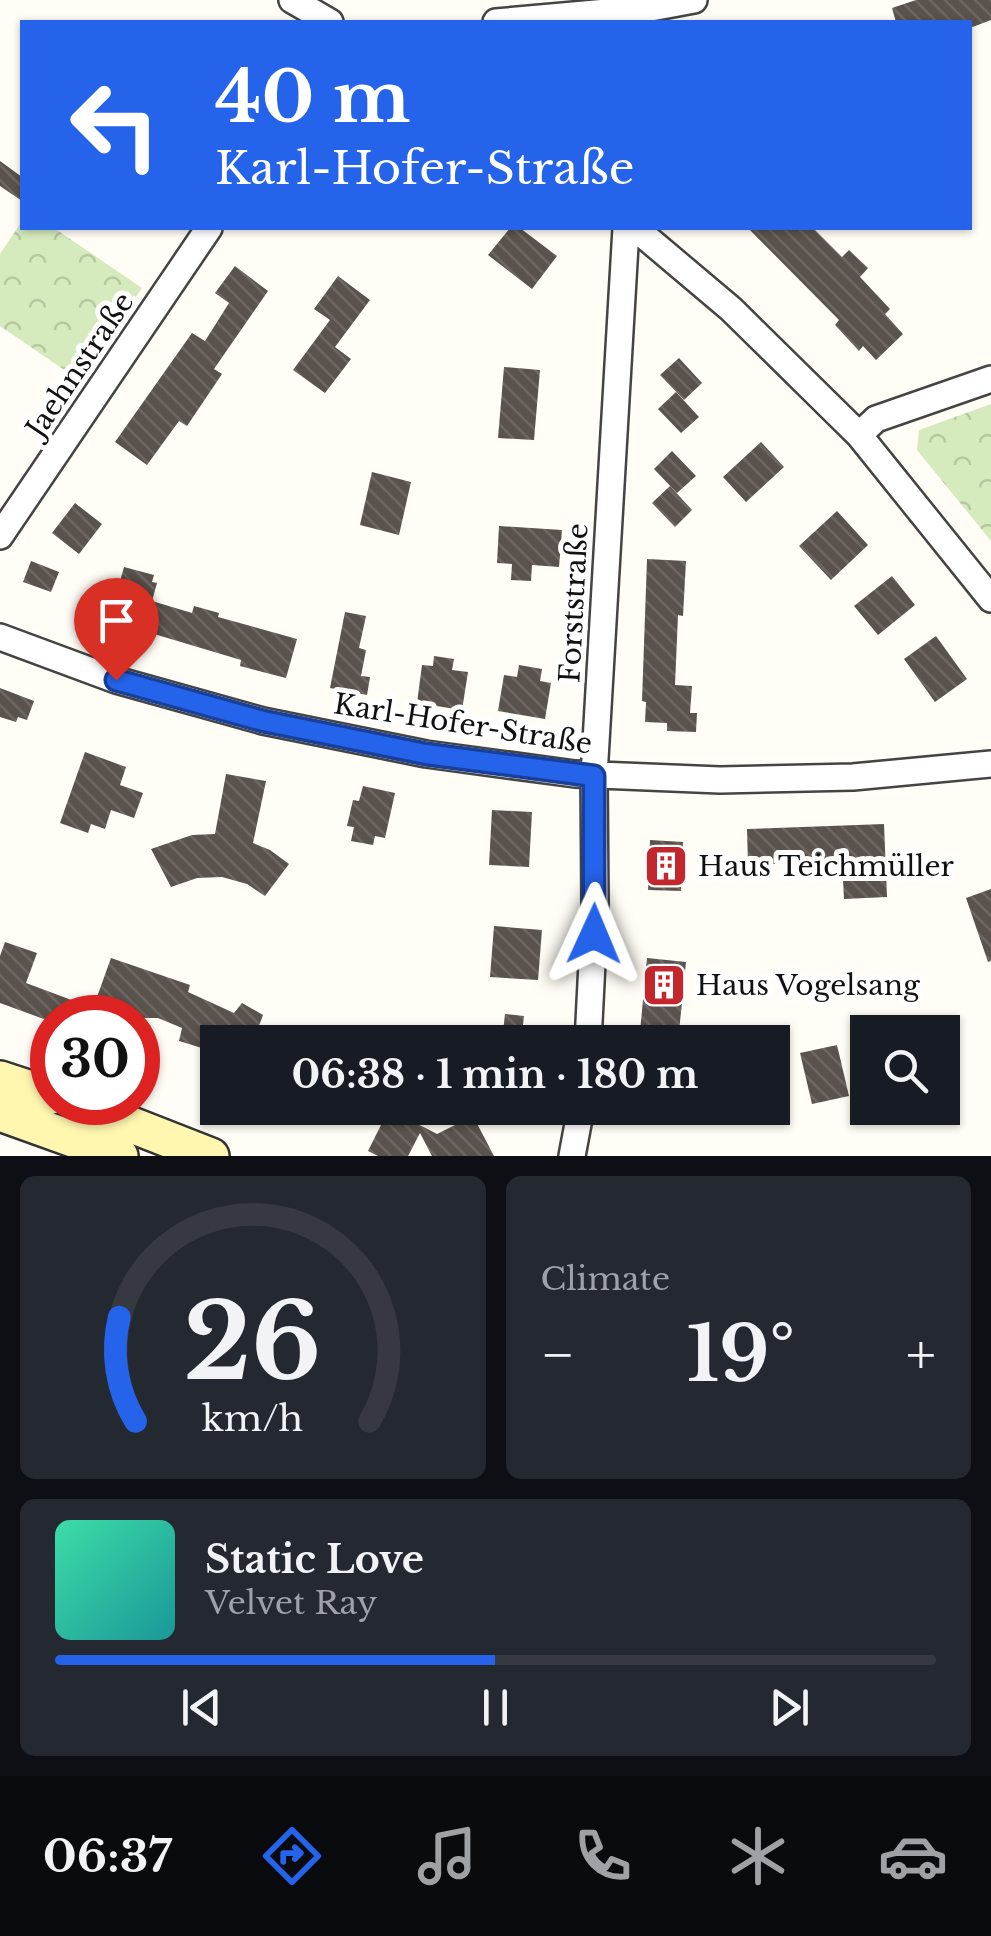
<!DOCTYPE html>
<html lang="en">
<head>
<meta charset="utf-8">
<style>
  :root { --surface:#171b24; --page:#242831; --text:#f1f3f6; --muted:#9ea1a6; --line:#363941; --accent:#2563eb }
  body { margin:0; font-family:"Libre Baskerville",serif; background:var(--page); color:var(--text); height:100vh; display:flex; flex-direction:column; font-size:38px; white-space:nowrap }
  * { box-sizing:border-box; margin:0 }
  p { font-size:32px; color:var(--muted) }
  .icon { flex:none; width:55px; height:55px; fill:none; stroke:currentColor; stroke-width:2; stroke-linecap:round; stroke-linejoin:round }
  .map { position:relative; height:1156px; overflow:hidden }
  .side { display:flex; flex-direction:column; gap:20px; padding:20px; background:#0d0f14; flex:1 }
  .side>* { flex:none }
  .hud { position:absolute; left:20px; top:20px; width:952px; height:210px; border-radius:0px; box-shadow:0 2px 8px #0004; background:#2563eb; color:#fff; overflow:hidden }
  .fabs { position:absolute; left:850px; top:1015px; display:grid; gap:20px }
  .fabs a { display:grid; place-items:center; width:110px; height:110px; border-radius:0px; background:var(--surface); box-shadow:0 2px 8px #0004; font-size:50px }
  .speed { position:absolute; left:30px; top:995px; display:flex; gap:20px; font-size:50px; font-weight:700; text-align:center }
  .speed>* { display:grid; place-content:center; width:130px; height:130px; border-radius:50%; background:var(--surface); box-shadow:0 2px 8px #0004; line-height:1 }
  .speed .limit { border:15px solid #d22; background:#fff; color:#111 }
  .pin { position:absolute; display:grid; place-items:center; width:85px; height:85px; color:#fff; margin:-102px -42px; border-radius:50% 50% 50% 0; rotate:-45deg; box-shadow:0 0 10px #0007 }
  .pin .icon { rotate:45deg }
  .me { position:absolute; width:110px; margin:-55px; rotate:1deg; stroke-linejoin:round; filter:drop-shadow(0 0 8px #0008) }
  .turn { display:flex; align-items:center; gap:35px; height:210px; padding:0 30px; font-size:45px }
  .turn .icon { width:130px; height:130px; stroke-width:2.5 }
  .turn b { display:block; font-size:70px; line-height:85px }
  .big { font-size:75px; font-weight:700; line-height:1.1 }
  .side .widget { flex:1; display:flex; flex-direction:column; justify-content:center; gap:15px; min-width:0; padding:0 35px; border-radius:15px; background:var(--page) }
  .side .dial { align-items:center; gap:0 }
  .dial svg { height:260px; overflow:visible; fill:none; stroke:var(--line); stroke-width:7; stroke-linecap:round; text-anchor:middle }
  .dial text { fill:var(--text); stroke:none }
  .song { display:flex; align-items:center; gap:30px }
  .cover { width:120px; height:120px; border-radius:15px; background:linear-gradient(135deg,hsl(160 70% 55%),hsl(180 70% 35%)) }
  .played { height:10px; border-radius:5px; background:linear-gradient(90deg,var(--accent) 50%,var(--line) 50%) }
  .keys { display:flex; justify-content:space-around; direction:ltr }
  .heat { display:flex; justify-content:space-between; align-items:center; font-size:55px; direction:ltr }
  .side .tiles { flex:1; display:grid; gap:20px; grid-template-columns:1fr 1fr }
  .widget:last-child { grid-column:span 2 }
  .trip { position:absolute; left:200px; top:1025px; width:590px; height:100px; border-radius:0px; background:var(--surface); box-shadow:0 2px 8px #0004; font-weight:700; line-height:100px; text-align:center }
  .tab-bar { display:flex; height:160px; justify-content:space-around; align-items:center; background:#090b0e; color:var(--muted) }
  .tab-bar .icon { width:70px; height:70px }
  .tab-bar .active { color:var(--accent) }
  .tab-bar b { font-size:45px; color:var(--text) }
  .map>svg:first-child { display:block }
  .park { fill:url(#park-crowns) }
  .building { fill:url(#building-back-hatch) }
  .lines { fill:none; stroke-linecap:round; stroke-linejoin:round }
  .street-casing { stroke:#444; stroke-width:30 }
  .secondary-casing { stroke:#333; stroke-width:40 }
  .street { stroke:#fff; stroke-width:25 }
  .secondary { stroke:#fff6b0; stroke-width:35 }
  .route-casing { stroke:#184099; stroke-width:25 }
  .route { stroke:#2563eb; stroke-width:18 }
  .labels { text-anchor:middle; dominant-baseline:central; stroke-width:10; stroke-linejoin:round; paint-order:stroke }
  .street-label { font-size:28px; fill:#111; stroke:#fff }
  .poi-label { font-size:28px; fill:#111; stroke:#fff; text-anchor:start }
</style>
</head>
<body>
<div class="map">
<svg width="991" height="1156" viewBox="0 0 991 1156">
  <defs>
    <pattern id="park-crowns" width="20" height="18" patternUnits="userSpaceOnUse" patternTransform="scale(2.5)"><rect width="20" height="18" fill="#d5ebbd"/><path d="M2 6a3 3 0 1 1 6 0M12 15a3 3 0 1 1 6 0" fill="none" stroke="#b6c8a1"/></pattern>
    <pattern id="building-back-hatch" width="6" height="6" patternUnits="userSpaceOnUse" patternTransform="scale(2.5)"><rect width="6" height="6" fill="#5a524d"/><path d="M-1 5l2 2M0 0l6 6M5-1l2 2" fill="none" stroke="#6d6662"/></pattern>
  </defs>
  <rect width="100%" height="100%" fill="#fffdf5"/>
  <path class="park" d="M 22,221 L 22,228 L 54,228 L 142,288 L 79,380 L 0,326 L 0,254 Z
    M 991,404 L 991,541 L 917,450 L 919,430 Z"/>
  <path class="building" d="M 916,0 L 991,0 L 991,20 L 970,28 L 970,22 L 896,22 L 892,8 Z
    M 0,161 L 22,177 L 22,201 L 0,186 Z
    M 510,228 L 520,228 L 557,256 L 532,289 L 488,255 Z
    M 748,228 L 813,228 L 842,257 L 849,250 L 868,268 L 860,277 L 890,309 L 885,314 L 903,334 L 876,360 L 863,346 L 859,351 L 835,325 L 839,320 Z
    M 235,266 L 268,291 L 214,369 L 222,374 L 187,426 L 179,421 L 147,465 L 115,442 L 192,333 L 205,341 L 229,303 L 215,293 Z
    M 338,276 L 370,300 L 335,347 L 351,359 L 325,393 L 293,370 L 330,320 L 314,309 Z
    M 679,358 L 702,383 L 684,400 L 660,375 Z
    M 504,367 L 540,370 L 534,440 L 498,438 Z
    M 676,392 L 699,417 L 681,433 L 658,409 Z
    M 761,442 L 784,467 L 746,502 L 723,477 Z
    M 672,451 L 696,476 L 677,493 L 654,469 Z
    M 372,472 L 411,482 L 399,535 L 360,525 Z
    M 670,486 L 692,510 L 675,527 L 652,503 Z
    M 75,503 L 102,524 L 79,554 L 52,533 Z
    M 837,511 L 868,545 L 831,580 L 799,546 Z
    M 499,526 L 562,530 L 559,567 L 532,565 L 531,581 L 511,580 L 512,564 L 497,563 Z
    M 647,559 L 686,561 L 683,616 L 678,615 L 675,685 L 692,686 L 690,713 L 697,713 L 696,732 L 667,731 L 667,723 L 645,722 L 646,702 L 642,701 Z
    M 31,561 L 59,572 L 51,592 L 23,582 Z
    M 124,567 L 154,575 L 152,582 L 157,583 L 152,601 L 192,613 L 194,606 L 219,613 L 218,617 L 297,639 L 286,678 L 240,666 L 241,660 L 104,619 L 112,592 L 145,605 L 119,585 Z
    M 892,576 L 915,605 L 878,635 L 854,606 Z
    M 345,612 L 366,616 L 359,648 L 366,650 L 361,676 L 370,677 L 367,695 L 330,688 Z
    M 936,636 L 967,679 L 935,702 L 904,659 Z
    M 434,656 L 454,659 L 452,670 L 468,672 L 462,710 L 417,703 L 422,665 L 433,666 Z
    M 519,665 L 542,669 L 540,681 L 551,683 L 545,719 L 498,711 L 504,675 L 517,677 Z
    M 0,688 L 34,701 L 27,720 L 18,717 L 16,722 L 0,717 Z
    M 85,752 L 126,767 L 120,785 L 143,793 L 134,818 L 111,810 L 105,829 L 91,824 L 88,833 L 60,823 Z
    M 226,774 L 266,781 L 253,843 L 270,850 L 289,864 L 265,896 L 247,884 L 222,877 L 197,878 L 171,887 L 151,849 L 192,835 L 215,834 Z
    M 363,786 L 395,793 L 385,838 L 375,836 L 373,845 L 351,841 L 354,827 L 347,826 L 353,800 L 359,801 Z
    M 492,810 L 532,812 L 529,867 L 489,865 Z
    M 884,824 L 887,897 L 844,899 L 842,861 L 748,865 L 747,829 Z
    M 650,840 L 683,842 L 681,891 L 648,890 Z
    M 991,889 L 991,961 L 988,962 L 966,898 Z
    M 494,926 L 542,930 L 538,980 L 490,977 Z
    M 5,942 L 37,953 L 26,983 L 93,1008 L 111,958 L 190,985 L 188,992 L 234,1013 L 242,1003 L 263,1015 L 253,1042 L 218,1042 L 218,1053 L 179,1041 L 182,1028 L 158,1018 L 52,1018 L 52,1022 L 0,1003 L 0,956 Z
    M 647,958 L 686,962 L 678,1042 L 639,1042 Z
    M 505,1014 L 524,1016 L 521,1042 L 502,1042 Z
    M 837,1045 L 849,1096 L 812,1104 L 800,1053 Z
    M 389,1109 L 437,1134 L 473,1116 L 494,1156 L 432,1156 L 420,1133 L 408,1156 L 378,1156 L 368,1151 Z"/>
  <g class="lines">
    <g class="street-casing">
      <path id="street" d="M 292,0 L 330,22
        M 496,22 L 651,8 L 694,0
        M 635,228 L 731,309 L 859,435 L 991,599
        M 859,435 L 876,419 L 991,379
        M 0,536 L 209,228
        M 0,637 L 116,680 L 263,721 L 426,754 L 575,774 L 720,780 L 853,777 L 991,764
        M 588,1042 L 595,904 L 594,776 L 626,228
        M 572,1156 L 581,1108"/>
    </g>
    <g class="secondary-casing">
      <path id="secondary" d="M 0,1079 L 52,1096
        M 73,1102 L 211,1156
        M 0,1113 L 120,1156"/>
    </g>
    <use href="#street" class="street"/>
    <use href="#secondary" class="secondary"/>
  </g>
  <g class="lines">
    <g class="route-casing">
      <path id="route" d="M 116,680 L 263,721 L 426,754 L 594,776 L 594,934"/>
    </g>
    <use href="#route" class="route"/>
  </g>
  <defs>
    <g id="building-square" transform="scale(2.25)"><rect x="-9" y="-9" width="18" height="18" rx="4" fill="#c4262e" stroke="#fff"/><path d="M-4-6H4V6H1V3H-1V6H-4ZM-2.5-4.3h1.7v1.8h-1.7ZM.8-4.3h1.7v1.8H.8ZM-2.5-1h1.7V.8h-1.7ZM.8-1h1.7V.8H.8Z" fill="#fff"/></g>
  </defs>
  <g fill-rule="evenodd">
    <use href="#building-square" x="666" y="866"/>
    <use href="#building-square" x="664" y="985"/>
  </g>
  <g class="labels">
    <g class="street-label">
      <text transform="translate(80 365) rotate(-56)">Jaehnstraße</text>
      <text transform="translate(574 603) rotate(-87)">Forststraße</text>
      <text transform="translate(463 724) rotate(9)">Karl-Hofer-Straße</text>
    </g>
    <g class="poi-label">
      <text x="698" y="866">Haus Teichmüller</text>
      <text x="696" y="985">Haus Vogelsang</text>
    </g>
  </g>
</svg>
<div class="fabs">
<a><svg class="icon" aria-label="search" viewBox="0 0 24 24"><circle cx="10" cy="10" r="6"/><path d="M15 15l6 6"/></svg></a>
</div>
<div class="speed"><div class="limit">30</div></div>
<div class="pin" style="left:116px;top:680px;background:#d93025"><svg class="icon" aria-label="arrive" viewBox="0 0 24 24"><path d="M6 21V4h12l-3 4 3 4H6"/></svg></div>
<svg class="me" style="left:594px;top:934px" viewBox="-20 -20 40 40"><path d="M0-17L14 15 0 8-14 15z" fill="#2563eb" stroke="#fff" stroke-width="4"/></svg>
<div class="trip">06:38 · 1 min · 180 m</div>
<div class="hud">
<div class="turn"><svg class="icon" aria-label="left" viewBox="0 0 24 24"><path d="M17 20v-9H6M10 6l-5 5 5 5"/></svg><div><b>40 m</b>Karl-Hofer-Straße</div></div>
</div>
</div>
<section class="side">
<div class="tiles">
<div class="widget dial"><svg viewBox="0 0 100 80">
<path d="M14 69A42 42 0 1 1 86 69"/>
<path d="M14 69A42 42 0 0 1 9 37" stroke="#2563eb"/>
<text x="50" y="56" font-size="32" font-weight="700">26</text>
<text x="50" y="72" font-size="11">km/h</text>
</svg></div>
<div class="widget"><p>Climate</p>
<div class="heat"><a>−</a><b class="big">19°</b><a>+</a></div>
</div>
<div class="widget">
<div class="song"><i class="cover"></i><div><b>Static Love</b><p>Velvet Ray</p></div></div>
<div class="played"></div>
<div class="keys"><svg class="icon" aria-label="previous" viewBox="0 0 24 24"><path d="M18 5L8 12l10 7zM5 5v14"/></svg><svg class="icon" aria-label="pause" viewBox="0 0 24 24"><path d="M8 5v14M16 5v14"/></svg><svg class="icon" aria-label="next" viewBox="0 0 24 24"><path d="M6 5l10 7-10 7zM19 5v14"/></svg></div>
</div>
</div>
</section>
<nav class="tab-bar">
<b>06:37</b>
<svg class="icon active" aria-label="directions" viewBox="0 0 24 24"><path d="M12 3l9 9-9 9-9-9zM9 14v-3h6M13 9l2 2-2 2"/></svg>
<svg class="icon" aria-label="music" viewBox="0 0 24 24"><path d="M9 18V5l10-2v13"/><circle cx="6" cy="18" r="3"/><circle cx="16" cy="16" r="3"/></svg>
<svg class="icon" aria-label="phone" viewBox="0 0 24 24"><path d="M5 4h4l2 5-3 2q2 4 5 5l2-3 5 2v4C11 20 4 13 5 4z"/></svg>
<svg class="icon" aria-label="climate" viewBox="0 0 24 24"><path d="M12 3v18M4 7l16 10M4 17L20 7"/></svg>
<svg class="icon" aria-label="car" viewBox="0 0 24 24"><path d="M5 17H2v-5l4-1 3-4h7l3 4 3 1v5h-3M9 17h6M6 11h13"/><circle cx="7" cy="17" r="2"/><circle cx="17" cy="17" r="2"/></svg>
</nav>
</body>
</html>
